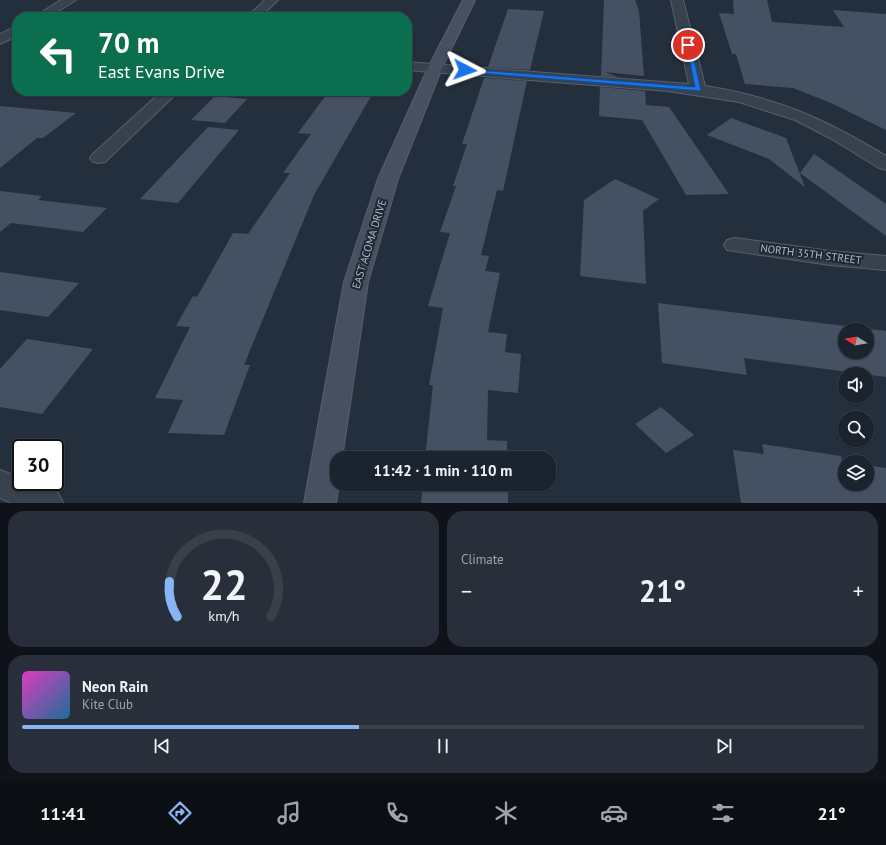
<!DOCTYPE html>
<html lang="en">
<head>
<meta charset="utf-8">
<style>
  :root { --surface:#1b232e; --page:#282f3a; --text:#f1f3f6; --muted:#a0a4aa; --line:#39404a; --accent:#8ab4f8 }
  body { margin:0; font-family:"PT Sans",sans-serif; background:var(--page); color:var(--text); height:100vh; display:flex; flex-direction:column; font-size:15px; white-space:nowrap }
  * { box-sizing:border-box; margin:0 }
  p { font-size:13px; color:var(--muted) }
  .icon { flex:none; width:22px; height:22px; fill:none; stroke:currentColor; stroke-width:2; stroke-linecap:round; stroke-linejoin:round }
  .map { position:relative; height:503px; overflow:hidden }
  .side { display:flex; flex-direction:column; gap:8px; padding:8px; background:#0f1319; flex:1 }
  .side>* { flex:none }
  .top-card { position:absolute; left:12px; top:12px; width:400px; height:84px; border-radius:16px; box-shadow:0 1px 3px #0004,0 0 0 1px var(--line); background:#0b6e4f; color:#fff; overflow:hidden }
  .needle { width:26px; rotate:281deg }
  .fabs { position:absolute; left:838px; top:323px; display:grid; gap:8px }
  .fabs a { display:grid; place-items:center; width:36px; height:36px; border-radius:50%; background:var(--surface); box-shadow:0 1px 3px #0004,0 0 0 1px var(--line); font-size:20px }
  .speed { position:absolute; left:12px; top:439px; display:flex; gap:8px; font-size:20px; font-weight:700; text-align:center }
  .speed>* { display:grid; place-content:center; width:52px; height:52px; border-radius:50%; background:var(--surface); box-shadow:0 1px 3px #0004,0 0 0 1px var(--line); line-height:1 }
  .speed .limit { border:2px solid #111; border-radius:6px; background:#fff; color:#111 }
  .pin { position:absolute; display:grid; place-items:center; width:34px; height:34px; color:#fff; margin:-17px; border:2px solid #fff; border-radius:50%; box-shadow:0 1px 4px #0007 }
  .me { position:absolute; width:44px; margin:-22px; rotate:94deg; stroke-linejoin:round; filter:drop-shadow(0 0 3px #0008) }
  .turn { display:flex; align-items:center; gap:14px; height:84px; padding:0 20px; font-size:18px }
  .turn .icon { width:52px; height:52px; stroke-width:2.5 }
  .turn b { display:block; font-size:28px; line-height:34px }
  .big { font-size:30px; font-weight:700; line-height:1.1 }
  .side .tile { flex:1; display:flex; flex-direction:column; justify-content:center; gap:6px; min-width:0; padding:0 14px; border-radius:16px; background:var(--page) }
  .side .dial { align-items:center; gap:0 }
  .dial svg { height:104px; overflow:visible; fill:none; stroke:var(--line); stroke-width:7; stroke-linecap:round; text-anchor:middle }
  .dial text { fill:var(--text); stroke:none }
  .song { display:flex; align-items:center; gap:12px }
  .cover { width:48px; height:48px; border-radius:6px; background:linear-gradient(135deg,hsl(310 70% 55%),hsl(200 70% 35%)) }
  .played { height:4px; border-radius:2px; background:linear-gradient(90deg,var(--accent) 40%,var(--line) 40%) }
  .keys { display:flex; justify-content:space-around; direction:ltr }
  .heat { display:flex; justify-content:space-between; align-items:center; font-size:22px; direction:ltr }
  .side .tiles { flex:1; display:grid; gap:8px; grid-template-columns:1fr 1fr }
  .tile:last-child { grid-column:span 2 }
  .trip { position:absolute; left:330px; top:451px; width:226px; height:40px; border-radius:16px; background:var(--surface); box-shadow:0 1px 3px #0004,0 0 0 1px var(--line); font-weight:700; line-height:40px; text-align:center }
  .tabs { display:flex; height:64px; justify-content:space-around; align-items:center; background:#0b0e12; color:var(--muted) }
  .tabs .icon { width:28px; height:28px }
  .tabs .selected { color:var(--accent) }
  .tabs b { font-size:18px; color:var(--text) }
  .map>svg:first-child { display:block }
  .building { fill:#455162; fill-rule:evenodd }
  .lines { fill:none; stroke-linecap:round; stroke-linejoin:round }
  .street-casing { stroke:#565f6c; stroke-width:2 }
  .secondary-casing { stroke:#565f6c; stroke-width:2 }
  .street { fill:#38414e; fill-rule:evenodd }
  .secondary { fill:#465061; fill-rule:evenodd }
  .route { fill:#1a73e8; stroke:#114b97 }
  .labels { text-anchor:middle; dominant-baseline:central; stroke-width:4; stroke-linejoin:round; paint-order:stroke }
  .street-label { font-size:11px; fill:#b4bcc9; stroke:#1d2633 }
</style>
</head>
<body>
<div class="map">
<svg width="886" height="503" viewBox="0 0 886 503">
  <rect width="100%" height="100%" fill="#242f3e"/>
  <path class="building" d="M 604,0 L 635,0 L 639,11 L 644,76 L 605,72 L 618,77 L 601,76 Z
    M 733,0 L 767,0 L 772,22 L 844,27 L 833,10 L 886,14 L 886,130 L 831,103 L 793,88 L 745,84 L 736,54 L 732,54 L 719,13 L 734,14 Z
    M 508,9 L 544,11 L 530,70 L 488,67 Z
    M 484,78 L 527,81 L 503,191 L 497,190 L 481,255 L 489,256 L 485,271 L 500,273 L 488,332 L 507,334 L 505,352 L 521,354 L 518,393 L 488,390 L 487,440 L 507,441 L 507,458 L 425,458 L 433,385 L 429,385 L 443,308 L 428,306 L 450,233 L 440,232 L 456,186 L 453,186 L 467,144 L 462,144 Z
    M 600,87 L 645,91 L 646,105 L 669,107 L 729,194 L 686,195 L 642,120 L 599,116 Z
    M 329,91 L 374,91 L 314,195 L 244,365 L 250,365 L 224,435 L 168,433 L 183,400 L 155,398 L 190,327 L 176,326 L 193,296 L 197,297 L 233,233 L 248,234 L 290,173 L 283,173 L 311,134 L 298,133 Z
    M 215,96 L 247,99 L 225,123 L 191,120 Z
    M 0,106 L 76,113 L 43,138 L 37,138 L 0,168 Z
    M 731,118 L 786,138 L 805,187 L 769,159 L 707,135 Z
    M 208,127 L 239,130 L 178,203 L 140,199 Z
    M 814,154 L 886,204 L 886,236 L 800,173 Z
    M 615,179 L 659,199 L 643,211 L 646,284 L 580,276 L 584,200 Z
    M 0,191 L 42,196 L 38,200 L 107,208 L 83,232 L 11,223 L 0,232 Z
    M 0,272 L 79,283 L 48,317 L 0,310 Z
    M 658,303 L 886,331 L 886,377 L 744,358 L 747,375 L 662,363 ZM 845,330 L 867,330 L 867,352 L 845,352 Z
    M 27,339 L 93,349 L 42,414 L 0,407 L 0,369 Z
    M 661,407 L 694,435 L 666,453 L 635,424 Z
    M 762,444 L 841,456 L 842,461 L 850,462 L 845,462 L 845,484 L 867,484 L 867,465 L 886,468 L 886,503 L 741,503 L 733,450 L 764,454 Z
    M 423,484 L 508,484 L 508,503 L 421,503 Z"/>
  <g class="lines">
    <g class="street-casing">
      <path id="street" d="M 61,0 L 76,0 L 49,17 L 34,17 Z
        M 265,0 L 278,0 L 260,17 L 247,17 Z
        M 671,0 L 683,0 L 705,86 C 776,97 825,119 886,156 L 886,170 L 879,168 L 832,139 L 795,120 L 739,102 L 668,91 L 407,70 L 407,62 L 689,84 Z
        M 17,26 L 17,36 L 0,44 L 0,34 Z
        M 162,91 L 179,91 L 105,162 L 99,163 L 93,162 L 90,158 L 93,154 Z
        M 735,238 L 830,251 L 886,256 L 886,270 L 830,265 L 727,250 L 724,245 L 727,240 Z
        M 0,470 L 21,478 L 21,482 L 31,482 L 58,493 L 63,503 L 11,503 L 0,498 Z"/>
    </g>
    <g class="secondary-casing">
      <path id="secondary" d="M 463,0 L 475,0 L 442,68 L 398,179 L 368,282 L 342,458 L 337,458 L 337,484 L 339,484 L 336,503 L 304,503 L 344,282 L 378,179 L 428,68 Z"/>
    </g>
    <use href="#street" class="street"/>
    <use href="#secondary" class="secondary"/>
  </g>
  <path class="route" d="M 686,43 L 691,45 L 701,91 L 465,72 L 462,70 L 465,69 L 695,87 Z"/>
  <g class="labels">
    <g class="street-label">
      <text transform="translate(369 244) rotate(-73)">EAST ACOMA DRIVE</text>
      <text transform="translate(811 254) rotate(7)">NORTH 35TH STREET</text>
    </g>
  </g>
</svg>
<div class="fabs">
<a><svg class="needle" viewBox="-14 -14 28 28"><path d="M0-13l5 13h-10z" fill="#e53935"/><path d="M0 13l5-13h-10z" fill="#a0a4aa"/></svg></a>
<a><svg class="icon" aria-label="sound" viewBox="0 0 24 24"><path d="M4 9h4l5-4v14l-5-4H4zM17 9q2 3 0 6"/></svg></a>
<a><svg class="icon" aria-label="search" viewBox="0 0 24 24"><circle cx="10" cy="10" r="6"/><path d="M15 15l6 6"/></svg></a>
<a><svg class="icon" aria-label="layers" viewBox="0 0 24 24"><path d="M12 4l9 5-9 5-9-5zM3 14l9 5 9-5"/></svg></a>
</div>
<div class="speed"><div class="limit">30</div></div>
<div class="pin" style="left:688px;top:45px;background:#d93025"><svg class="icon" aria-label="arrive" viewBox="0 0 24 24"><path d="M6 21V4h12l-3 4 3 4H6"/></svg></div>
<svg class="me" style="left:465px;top:70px" viewBox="-20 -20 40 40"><path d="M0-17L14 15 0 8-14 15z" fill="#1a73e8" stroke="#fff" stroke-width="4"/></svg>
<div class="trip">11:42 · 1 min · 110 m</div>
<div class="top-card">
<div class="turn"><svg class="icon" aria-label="left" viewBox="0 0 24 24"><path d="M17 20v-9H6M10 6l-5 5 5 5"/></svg><div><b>70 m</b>East Evans Drive</div></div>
</div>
</div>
<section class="side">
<div class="tiles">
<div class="tile dial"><svg viewBox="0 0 100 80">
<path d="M14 69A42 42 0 1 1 86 69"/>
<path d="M14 69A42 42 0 0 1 8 42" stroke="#8ab4f8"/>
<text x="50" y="56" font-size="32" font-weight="700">22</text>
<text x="50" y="72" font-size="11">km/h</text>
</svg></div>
<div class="tile"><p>Climate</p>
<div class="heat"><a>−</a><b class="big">21°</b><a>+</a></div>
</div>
<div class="tile">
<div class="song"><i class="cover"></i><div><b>Neon Rain</b><p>Kite Club</p></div></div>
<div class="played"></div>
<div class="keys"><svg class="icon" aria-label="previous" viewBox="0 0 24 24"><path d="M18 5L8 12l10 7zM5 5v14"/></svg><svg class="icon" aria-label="pause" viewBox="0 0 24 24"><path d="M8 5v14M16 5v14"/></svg><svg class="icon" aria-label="next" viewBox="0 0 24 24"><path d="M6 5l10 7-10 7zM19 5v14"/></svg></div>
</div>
</div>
</section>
<nav class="tabs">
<b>11:41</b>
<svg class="icon selected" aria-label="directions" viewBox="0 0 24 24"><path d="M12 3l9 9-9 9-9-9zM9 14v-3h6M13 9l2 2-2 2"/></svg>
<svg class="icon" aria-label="music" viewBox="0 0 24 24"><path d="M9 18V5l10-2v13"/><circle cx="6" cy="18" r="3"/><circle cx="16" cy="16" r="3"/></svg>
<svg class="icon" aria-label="phone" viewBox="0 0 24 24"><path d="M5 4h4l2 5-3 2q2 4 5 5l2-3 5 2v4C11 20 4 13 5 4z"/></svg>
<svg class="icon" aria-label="climate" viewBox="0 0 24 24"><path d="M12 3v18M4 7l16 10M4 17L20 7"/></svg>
<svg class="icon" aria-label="car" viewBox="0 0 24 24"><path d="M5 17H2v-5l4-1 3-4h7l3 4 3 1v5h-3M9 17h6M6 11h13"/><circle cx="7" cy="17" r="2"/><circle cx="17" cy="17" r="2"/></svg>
<svg class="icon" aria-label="filters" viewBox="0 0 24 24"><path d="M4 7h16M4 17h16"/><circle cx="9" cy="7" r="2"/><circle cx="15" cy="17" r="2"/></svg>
<b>21°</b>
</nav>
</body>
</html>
